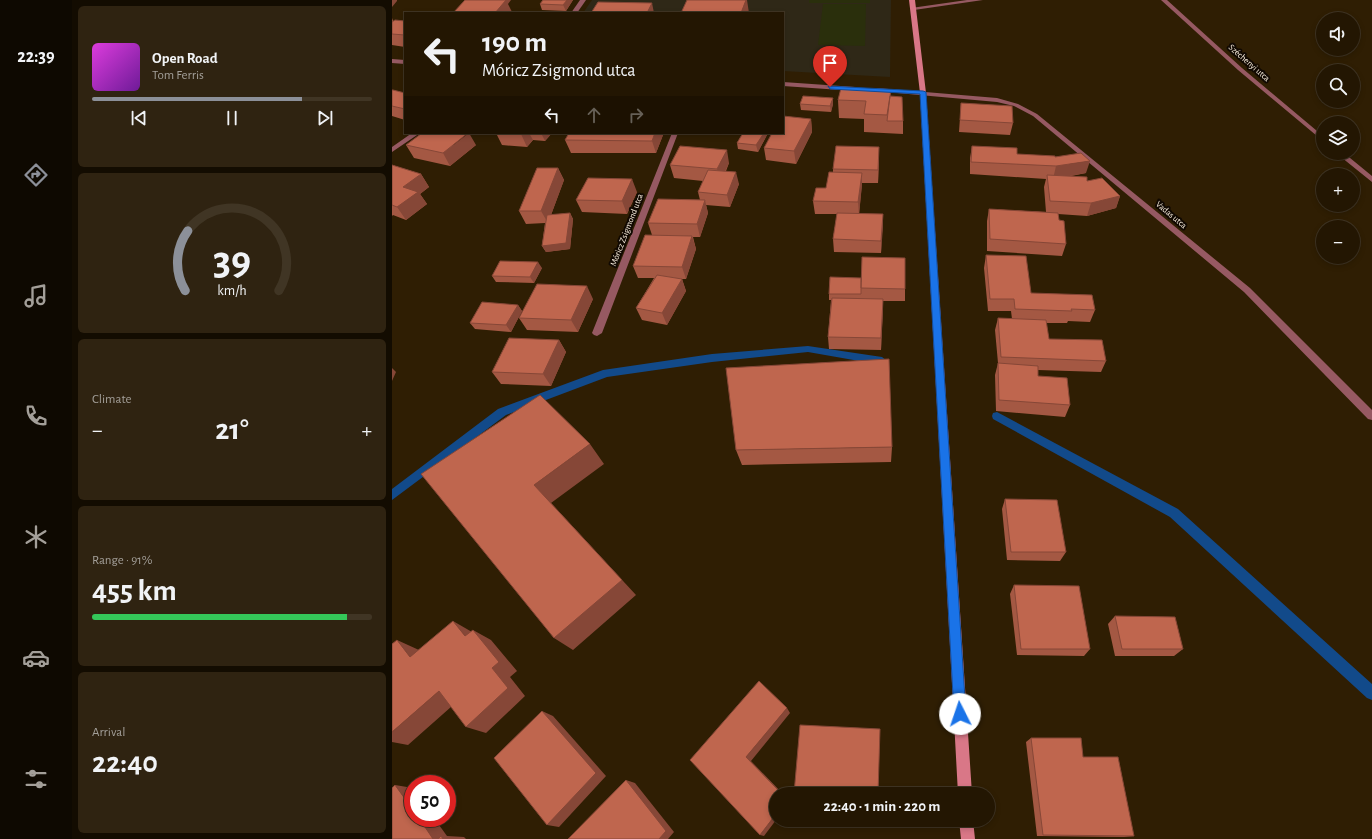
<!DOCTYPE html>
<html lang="en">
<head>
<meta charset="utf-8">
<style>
  :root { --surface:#231602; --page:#2f2311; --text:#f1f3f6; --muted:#a39f99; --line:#403524; --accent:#8c9099 }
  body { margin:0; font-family:"Alegreya Sans",sans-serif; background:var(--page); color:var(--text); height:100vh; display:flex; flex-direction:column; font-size:15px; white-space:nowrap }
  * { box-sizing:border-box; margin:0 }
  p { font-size:13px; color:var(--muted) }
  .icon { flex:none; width:22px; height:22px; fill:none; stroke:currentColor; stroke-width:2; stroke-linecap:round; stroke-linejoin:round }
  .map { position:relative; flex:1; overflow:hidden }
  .sheet { display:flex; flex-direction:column; gap:6px; padding:6px; background:#130c01; width:320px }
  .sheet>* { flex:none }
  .banner { position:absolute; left:12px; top:12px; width:380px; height:122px; border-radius:0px; box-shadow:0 2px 6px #0003,0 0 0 1px var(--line); background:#231602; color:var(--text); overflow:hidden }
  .controls { position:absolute; left:924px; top:12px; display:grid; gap:8px }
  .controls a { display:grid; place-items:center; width:44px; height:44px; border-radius:50%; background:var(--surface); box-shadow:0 2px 6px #0003,0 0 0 1px var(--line); font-size:20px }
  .speed { position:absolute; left:12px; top:775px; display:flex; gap:8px; font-size:20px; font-weight:700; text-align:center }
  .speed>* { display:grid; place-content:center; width:52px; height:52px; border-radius:50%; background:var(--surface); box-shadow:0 2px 6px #0003,0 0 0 1px var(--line); line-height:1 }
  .speed .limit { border:6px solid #d22; background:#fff; color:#111 }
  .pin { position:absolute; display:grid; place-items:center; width:34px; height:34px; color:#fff; margin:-41px -17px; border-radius:50% 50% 50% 0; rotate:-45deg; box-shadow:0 0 4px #0007 }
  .pin .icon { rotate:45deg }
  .me { position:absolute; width:44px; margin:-22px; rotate:356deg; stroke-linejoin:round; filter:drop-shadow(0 0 3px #0008) }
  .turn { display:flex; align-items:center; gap:14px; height:84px; padding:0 12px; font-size:18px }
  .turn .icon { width:52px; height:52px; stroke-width:2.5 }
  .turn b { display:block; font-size:28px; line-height:34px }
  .lanes { display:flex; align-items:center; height:38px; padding:0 12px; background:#0003; justify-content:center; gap:20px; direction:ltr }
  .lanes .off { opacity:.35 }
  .big { font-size:30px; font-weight:700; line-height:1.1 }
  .sheet .tile { flex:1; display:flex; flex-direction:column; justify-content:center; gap:6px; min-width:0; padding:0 14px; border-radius:6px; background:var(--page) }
  .sheet .dial { align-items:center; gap:0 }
  .dial svg { height:104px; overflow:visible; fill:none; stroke:var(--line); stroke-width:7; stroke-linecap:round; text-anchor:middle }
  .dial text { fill:var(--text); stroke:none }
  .song { display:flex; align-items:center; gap:12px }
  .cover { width:48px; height:48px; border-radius:6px; background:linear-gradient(135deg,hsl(300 70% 55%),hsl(280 70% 35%)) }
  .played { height:4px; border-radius:2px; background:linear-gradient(90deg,var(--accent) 75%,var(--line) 75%) }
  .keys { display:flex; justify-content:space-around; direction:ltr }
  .heat { display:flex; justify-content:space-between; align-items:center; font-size:22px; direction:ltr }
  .charge { height:6px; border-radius:3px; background:linear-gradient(90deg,#34c759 91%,var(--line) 0) }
  .trip { position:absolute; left:377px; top:787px; width:226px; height:40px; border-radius:20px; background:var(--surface); box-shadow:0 2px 6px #0003,0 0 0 1px var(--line); font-weight:700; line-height:40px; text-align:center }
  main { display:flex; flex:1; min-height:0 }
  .dock { display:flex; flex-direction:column; width:72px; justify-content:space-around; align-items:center; background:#0e0901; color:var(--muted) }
  .dock .icon { width:28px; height:28px }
  .dock .selected { color:var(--accent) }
  .dock b { font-size:18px; color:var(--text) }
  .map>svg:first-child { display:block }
  .education { fill:#2f2817 }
  .green { fill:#2a2f0c }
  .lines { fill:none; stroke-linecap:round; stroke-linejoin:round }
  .stream { fill:#124a8a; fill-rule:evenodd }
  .lane { fill:#965962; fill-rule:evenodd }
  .street { fill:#965962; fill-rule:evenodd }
  .secondary { fill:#d97787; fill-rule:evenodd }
  .wall { fill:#a45843 }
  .shaded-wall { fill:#864737 }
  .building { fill:#bf664e; stroke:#864737 }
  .route { fill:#1a73e8; stroke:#114b97 }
  .labels { text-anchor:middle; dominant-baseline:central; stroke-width:4; stroke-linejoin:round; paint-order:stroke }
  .far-street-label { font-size:9px; fill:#fcf1e1; stroke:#110902 }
</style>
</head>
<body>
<main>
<nav class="dock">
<b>22:39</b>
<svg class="icon selected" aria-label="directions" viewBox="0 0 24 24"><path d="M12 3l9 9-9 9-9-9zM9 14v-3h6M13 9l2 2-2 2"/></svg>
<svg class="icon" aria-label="music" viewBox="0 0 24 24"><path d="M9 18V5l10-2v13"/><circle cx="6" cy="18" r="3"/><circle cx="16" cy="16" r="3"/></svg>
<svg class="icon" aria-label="phone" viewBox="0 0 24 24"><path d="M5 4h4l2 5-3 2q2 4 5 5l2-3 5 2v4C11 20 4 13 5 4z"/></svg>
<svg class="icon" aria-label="climate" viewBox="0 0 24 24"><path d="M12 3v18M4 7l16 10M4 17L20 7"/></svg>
<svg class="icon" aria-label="car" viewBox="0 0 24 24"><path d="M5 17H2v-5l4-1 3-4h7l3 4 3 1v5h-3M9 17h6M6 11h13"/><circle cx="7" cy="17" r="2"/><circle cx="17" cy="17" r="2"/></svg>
<svg class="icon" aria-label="filters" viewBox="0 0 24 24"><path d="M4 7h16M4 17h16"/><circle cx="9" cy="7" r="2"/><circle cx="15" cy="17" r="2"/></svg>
</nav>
<section class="sheet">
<div class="tile">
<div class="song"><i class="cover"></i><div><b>Open Road</b><p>Tom Ferris</p></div></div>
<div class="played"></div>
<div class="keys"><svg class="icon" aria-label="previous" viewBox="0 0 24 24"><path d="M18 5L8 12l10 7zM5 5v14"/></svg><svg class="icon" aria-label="pause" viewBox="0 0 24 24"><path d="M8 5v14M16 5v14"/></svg><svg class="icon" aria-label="next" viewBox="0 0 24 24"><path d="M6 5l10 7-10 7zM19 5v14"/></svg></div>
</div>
<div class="tile dial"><svg viewBox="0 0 100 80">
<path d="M14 69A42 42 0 1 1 86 69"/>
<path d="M14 69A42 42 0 0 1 16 23" stroke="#8c9099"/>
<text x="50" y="56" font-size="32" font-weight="700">39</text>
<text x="50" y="72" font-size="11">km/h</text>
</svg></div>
<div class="tile"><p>Climate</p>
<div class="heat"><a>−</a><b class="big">21°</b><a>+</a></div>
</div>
<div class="tile"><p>Range · 91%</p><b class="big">455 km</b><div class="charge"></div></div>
<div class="tile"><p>Arrival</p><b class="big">22:40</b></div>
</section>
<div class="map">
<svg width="980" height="839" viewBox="0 0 980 839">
  <rect width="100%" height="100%" fill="#2f1e03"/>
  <path class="education" d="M 200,0 L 499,0 L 498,77 L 391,71 L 391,13 L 191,13 Z"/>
  <path class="green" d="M 417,0 L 478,0 L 478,3 L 417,3 Z
    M 431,4 L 474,4 L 473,46 L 426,45 Z"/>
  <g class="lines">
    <path class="stream" d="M 416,346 L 490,357 L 495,361 L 490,365 L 416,352 L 320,362 L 215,377 L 114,415 L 0,500 L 0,489 L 106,409 L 211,370 L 320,354 Z
      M 605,412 L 786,509 L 980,684 L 980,700 L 975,698 L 778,517 L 601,419 L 600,416 L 601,413 Z"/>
    <path class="lane" d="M 188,0 L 194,0 L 185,13 L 179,13 Z"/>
    <path class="street" d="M 575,0 L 591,0 L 522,10 L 519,8 Z
      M 769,0 L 775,0 L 850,68 L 931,136 L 931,141 L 846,70 Z
      M 0,59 L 13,60 L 13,64 L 0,63 Z
      M 391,82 L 463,87 L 466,89 L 463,91 L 391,86 Z
      M 485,88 L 605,98 L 626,104 L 645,114 L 858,288 L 980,410 L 980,420 L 976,419 L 852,292 L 641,116 L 622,106 L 605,102 L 483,91 L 482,90 Z
      M 20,133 L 28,133 L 0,152 L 0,147 Z
      M 280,133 L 286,133 L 210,333 L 205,336 L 202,335 L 200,333 Z
      M 944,153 L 952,153 L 980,176 L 980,182 Z"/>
    <path class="secondary" d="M 517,0 L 523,0 L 534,93 L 580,794 L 566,794 L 528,93 Z
      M 567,820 L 581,820 L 583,839 L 569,839 Z"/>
  </g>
  <path class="wall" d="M 151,0 L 181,0 L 174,11 L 150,10 L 148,4 Z
    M 0,18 L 1,21 L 13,21 L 13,47 L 0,45 Z
    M 0,90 L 13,93 L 13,120 L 0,116 Z
    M 499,96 L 511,121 L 511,134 L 472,132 L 472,119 L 447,118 L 446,100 Z
    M 569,103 L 621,123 L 618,135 L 567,132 Z
    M 408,104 L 441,104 L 439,112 L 409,110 Z
    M 419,119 L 420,132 L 404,164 L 374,160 L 372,148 Z
    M 104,133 L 160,133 L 153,141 L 141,140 L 135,147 L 110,145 Z
    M 351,133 L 376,133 L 366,152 L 346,149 L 345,143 Z
    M 271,135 L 264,153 L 179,153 L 173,140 Z
    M 14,145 L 84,145 L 58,166 L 22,158 Z
    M 580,146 L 625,154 L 663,157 L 694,173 L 679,176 L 695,181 L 728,196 L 724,208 L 695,216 L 666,214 L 667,220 L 674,244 L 670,256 L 595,251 L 595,221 L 597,209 L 654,212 L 652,187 L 654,179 L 578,174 L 578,158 Z
    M 487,160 L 486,183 L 470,183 L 467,214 L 491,214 L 489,253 L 442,252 L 441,239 L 445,214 L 423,214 L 421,201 L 434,188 L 441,172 L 441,169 Z
    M 337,163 L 334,171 L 347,184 L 338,207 L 314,205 L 316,213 L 308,237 L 301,237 L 304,249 L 294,279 L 290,279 L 294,291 L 275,325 L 250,320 L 244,308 L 262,278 L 246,278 L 241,266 L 260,235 L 256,223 L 308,200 L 306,192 L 311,181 L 282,178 L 278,165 Z
    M 0,165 L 29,174 L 37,187 L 28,194 L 35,204 L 14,220 L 1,215 L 0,216 Z
    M 166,168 L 172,180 L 159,215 L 178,213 L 181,219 L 178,249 L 154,252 L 150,246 L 153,223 L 134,224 L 127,211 Z
    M 245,192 L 235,214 L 190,212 L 184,200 Z
    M 594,255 L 639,293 L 703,310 L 698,322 L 676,321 L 675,323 L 654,323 L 657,339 L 714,361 L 709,372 L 646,370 L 646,376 L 678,405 L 673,417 L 604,411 L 603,375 L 606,363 L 603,330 L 606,318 L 620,319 L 619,311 L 596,311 L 592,268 Z
    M 150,268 L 142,283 L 104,282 L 100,276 Z
    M 438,277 L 513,289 L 513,301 L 491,301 L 489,350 L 437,349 L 436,337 L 439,300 L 437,300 L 437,294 Z
    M 201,299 L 186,332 L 135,330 L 127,318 Z
    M 126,305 L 130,311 L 119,332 L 83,329 L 78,323 Z
    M 167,340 L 174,352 L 159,386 L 109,384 L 100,372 Z
    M 500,447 L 499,462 L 350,465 L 344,450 Z
    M 613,499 L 674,552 L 668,561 L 615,560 L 610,509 Z
    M 622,585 L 698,649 L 692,656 L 625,655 L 618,594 Z
    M 723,616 L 791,649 L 782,656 L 723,656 L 716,624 Z
    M 639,738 L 691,757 L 742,836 L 732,837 L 645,836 L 634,742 Z"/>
  <path class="shaded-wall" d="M 0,0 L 5,0 L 5,1 L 0,7 Z
    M 104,0 L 119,0 L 116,4 L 120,12 L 119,13 L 103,13 Z
    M 175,0 L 181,0 L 174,11 L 171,5 Z
    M 354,0 L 355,0 L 357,13 L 349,13 Z
    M 260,3 L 262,13 L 255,13 Z
    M 441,98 L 441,104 L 439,112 L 438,106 Z
    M 419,119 L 420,132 L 404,164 L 402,151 Z
    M 77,133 L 84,145 L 58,166 L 51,153 Z
    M 130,133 L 137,133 L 141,140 L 135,147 L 129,134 Z
    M 149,133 L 160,133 L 153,141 Z
    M 263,133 L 271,133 L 271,135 L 264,153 L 260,141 Z
    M 372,133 L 376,133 L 366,152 L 364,145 Z
    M 487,147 L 487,160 L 486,183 L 486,170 Z
    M 335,150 L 337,163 L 328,182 L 325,169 Z
    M 698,161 L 694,173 L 661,179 L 664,166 Z
    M 166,168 L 172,180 L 156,223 L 149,211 Z
    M 344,172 L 347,184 L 338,207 L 335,195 Z
    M 470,173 L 470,185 L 467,215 L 466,202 Z
    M 29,174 L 37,187 L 28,194 L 35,204 L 14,220 L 5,207 L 11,187 Z
    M 240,179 L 245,192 L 235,214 L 230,201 Z
    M 728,196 L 724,208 L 695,216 L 699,203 Z
    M 313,200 L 316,213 L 308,237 L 305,224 Z
    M 178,213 L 181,219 L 178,249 L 154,252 L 150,246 Z
    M 491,214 L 491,227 L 489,253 L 489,241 Z
    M 300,236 L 304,249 L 294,279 L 290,267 Z
    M 146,262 L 150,268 L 142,283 L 138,277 Z
    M 290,279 L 294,291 L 275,325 L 270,313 Z
    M 195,286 L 201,299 L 186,332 L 179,320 Z
    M 491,299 L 491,311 L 489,350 L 489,338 Z
    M 126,305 L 130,311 L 119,332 L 114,325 Z
    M 167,340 L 174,352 L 159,386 L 151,374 Z
    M 0,368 L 4,372 L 0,381 Z
    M 198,444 L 212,464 L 159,503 L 244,595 L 181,650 L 162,638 L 142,485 Z
    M 61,621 L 80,632 L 73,636 Z
    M 81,630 L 99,640 L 125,671 L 118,677 L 133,696 L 94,733 L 74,727 L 100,668 Z
    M 5,640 L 27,650 L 18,657 Z
    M 47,691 L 68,699 L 16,745 L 0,742 L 0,732 Z
    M 395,708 L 398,713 L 359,761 L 391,794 L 390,794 L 354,757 Z
    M 150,711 L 161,716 L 214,776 L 167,827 L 155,825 Z
    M 234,780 L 243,783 L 282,832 L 276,839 L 267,839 Z
    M 3,785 L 21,788 L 21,810 Z
    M 384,814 L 384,820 L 372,836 L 368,835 Z
    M 27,818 L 42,818 L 55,836 L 72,837 L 74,839 L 41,839 Z"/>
  <path class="building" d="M 73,0 L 114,0 L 103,13 L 61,13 Z
    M 151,0 L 175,0 L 171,5 L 148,4 Z
    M 295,0 L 354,0 L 349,13 L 289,13 Z
    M 206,2 L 260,3 L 255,13 L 199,13 Z
    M 3,20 L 13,21 L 13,35 L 0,34 L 0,22 Z
    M 449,88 L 499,90 L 495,115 L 472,114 L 474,101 L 446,100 Z
    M 0,90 L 1,90 L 13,93 L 13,109 L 0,106 Z
    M 411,96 L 441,98 L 438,106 L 408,104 Z
    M 498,96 L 510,97 L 511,121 L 495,121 Z
    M 569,103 L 620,106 L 621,123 L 568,120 Z
    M 391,116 L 419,119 L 402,151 L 372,148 L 380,133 L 391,133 Z
    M 30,133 L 76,133 L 51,153 L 14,145 Z
    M 115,133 L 130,133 L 129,134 Z
    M 177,133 L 263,133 L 260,141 L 173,140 Z
    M 351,133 L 372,133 L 364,145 L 345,143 Z
    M 288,146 L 335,150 L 325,169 L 278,165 Z
    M 444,146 L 487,147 L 486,170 L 441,169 Z
    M 580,146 L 625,148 L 625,154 L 663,156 L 663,157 L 689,153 L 698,161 L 664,166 L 579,162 Z
    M 0,165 L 29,174 L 11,187 L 26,192 L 5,207 L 0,205 Z
    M 145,168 L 166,168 L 149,211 L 127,211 Z
    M 316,170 L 344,172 L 335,195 L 306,192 Z
    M 437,172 L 470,173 L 466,202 L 421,201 L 424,188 L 434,188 Z
    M 655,175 L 695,177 L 695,181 L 710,178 L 728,196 L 699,203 L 658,201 Z
    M 196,178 L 240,179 L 230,201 L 184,200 Z
    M 266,199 L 313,200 L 305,224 L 256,223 Z
    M 597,209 L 666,213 L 667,220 L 672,221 L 674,244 L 598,239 Z
    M 178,213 L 174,243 L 150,246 L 155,215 Z
    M 445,213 L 491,214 L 489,241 L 441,239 Z
    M 253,235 L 300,236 L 290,267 L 241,266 Z
    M 594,255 L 634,256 L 639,293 L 700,295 L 703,310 L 679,309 L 680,311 L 623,309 L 622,299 L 598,299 Z
    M 470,257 L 513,258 L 513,289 L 469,288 Z
    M 108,261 L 146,262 L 138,277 L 100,276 Z
    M 265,275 L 290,279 L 270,313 L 244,308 Z
    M 438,277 L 469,278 L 469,294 L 437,294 Z
    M 145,284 L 195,286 L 179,320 L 127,318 Z
    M 440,298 L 491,299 L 489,338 L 436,337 Z
    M 90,302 L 126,305 L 114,325 L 78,323 Z
    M 606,318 L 654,320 L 657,339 L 710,340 L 714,361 L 609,357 Z
    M 117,338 L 167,340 L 151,374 L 100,372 Z
    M 497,359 L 500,447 L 344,450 L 334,368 Z
    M 606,363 L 646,366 L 646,376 L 675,378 L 678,405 L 607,400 Z
    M 148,395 L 198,444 L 142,485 L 230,580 L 162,638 L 29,474 Z
    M 613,499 L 665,500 L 674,552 L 619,552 Z
    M 622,585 L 687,586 L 698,649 L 629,649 Z
    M 723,616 L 783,617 L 791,649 L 730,649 Z
    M 61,621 L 73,636 L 81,630 L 107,662 L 100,668 L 116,688 L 74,727 L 47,691 L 0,732 L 0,644 L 5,640 L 18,657 Z
    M 367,681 L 395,708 L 354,757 L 390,794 L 384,794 L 384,814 L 368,835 L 298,760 Z
    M 150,711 L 204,773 L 155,825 L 102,758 Z
    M 408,725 L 488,729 L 486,794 L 402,794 Z
    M 639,738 L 689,738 L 691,757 L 726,757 L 742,836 L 651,835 Z
    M 234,780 L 274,831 L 267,839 L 176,839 Z
    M 3,785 L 21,810 L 21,818 L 27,818 L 41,839 L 0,839 L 0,788 Z
    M 49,836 L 51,839 L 46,839 Z"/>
  <path class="route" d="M 436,86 L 531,91 L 534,92 L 574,714 L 572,719 L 568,720 L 564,719 L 562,714 L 528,94 L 438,89 Z"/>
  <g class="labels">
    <g class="far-street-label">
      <text transform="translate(857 63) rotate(41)">Széchenyi utca</text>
      <text transform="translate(779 215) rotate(40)">Vadas utca</text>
      <text transform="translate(235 230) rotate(-69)">Móricz Zsigmond utca</text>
    </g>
  </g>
</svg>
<div class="controls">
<a><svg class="icon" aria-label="sound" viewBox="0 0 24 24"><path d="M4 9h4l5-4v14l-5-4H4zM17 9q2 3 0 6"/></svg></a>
<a><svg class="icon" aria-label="search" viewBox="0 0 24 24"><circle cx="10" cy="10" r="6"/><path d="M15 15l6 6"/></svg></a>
<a><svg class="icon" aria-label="layers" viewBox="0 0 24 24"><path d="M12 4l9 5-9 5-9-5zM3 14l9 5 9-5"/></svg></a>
<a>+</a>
<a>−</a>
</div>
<div class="speed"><div class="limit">50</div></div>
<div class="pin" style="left:438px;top:87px;background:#d93025"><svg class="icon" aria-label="arrive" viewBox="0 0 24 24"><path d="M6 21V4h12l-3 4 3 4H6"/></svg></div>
<svg class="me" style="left:568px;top:714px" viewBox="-20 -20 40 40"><circle r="19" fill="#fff"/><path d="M0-13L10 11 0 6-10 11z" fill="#1a73e8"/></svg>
<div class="trip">22:40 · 1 min · 220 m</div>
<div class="banner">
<div class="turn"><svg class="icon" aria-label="left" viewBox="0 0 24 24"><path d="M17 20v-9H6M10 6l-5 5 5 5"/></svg><div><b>190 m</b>Móricz Zsigmond utca</div></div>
<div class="lanes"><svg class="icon" aria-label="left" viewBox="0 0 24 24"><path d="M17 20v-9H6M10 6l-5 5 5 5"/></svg><svg class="icon off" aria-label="ahead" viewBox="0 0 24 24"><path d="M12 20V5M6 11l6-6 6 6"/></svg><svg class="icon off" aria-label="right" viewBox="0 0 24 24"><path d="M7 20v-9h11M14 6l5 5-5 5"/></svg></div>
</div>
</div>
</main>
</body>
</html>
